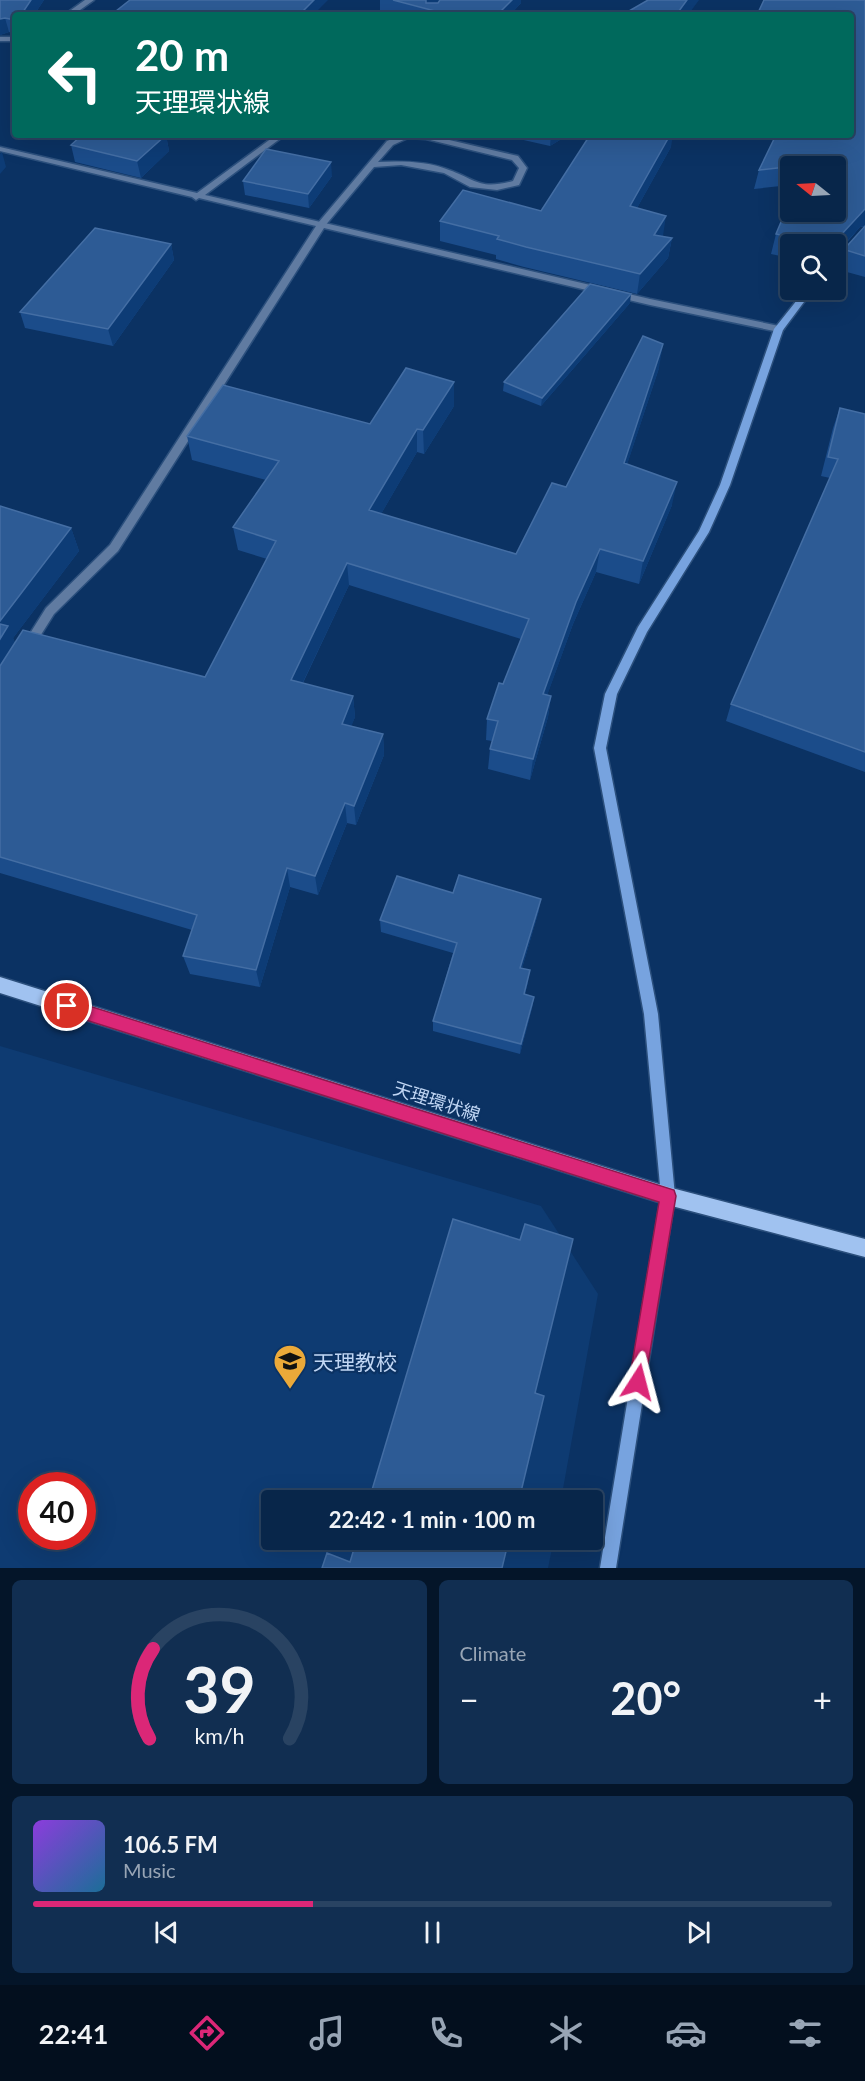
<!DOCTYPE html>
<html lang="en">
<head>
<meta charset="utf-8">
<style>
  :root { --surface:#08264a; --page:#112e51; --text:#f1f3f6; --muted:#98a5b5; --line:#294362; --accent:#db2777 }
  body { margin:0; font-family:Lato,"Noto Sans JP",sans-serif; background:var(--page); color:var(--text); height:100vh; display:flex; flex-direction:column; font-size:22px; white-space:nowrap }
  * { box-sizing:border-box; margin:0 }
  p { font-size:20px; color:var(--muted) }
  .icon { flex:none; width:33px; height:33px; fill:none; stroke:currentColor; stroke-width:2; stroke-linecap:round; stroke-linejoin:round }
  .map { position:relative; height:1568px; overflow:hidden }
  .sheet { display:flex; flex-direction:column; gap:12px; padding:12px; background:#041529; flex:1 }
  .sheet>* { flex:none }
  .hud { position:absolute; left:12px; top:12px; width:842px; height:126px; border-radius:6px; box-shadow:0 6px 24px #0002,0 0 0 2px var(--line); background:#00695c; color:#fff; overflow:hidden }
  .needle { width:39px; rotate:288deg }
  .fabs { position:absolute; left:780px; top:156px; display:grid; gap:12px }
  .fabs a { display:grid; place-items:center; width:66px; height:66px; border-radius:6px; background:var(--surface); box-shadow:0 6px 24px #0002,0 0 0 2px var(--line); font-size:30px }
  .speed { position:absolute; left:18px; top:1472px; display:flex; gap:12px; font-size:30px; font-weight:700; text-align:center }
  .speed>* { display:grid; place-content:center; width:78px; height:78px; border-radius:50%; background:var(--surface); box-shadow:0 6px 24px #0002,0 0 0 2px var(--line); line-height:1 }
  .speed .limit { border:9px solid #d22; background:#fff; color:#111 }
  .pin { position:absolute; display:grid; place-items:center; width:51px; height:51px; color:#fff; margin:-26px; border:3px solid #fff; border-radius:50%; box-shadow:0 2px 6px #0007 }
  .me { position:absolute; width:66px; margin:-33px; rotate:9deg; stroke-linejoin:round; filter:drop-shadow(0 0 4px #0008) }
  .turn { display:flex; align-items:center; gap:21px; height:126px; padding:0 24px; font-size:27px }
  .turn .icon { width:78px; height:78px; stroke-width:2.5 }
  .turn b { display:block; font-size:42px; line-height:51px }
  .big { font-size:45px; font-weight:700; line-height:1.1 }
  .sheet .widget { flex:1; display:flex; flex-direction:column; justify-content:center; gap:9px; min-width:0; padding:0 21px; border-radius:9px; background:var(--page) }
  .sheet .dial { align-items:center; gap:0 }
  .dial svg { height:156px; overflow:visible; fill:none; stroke:var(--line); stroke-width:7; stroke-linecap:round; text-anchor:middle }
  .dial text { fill:var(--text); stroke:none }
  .song { display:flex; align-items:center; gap:18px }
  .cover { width:72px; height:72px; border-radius:9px; background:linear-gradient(135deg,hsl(270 70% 55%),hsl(200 70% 35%)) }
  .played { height:6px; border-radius:3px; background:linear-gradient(90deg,var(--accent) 35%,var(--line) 35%) }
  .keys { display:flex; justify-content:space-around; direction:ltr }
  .heat { display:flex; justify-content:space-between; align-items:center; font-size:33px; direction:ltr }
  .sheet .tiles { flex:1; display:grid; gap:12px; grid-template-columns:1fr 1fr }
  .widget:last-child { grid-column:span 2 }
  .trip { position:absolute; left:261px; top:1490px; width:342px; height:60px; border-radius:6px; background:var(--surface); box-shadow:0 6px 24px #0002,0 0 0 2px var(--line); font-weight:700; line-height:60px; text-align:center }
  .tabs { display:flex; height:96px; justify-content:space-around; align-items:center; background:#030f1e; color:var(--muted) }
  .tabs .icon { width:42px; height:42px }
  .tabs .on { color:var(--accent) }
  .tabs b { font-size:27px; color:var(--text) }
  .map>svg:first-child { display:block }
  .built { fill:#0e3b72; fill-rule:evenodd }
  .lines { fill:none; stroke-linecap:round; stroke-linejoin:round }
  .lane-casing { stroke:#2c507d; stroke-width:3 }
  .street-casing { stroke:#2c507d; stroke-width:3 }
  .secondary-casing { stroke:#2c507d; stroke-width:3 }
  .primary-casing { stroke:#2c507d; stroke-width:3 }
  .lane { fill:#607ba1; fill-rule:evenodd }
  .street { fill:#607ba1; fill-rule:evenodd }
  .secondary { fill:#77a3df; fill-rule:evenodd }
  .primary { fill:#a0c2f0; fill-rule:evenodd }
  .wall { fill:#1b4c8a; fill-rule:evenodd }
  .shaded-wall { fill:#0d3c76 }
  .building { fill:#2d5b95; stroke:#446ea4; stroke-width:1.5 }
  .route { fill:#db2777; stroke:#8e194d; stroke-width:1.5 }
  .labels { text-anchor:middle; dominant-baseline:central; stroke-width:4.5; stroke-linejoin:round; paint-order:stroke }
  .street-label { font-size:18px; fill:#c0d6f4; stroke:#0b3263 }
  .near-poi-label { font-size:21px; fill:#c0d6f4; stroke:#0b3263; text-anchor:start }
</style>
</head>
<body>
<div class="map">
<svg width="865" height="1568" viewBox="0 0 865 1568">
  <rect width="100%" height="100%" fill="#0b3263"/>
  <path class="built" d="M 0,1046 L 541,1206 L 598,1294 L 561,1500 L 272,1500 L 272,1539 L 554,1539 L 548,1568 L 0,1568 ZM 32,1485 L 82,1485 L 82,1536 L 32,1536 Z"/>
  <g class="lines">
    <g class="lane-casing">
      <path id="lane" d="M 402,135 L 428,135 L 518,156 L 527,168 L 519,185 L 497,190 L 470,187 L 444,173 L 401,165 L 374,167 L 324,227 L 318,227 L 318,223 L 387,141 ZM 408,138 L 426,139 L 512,160 L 519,168 L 513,181 C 479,190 477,180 449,170 C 428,161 401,161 378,162 L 393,145 Z"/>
    </g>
    <g class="street-casing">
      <path id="street" d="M 85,0 L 94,0 L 73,15 L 64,15 Z
        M 0,37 L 15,37 L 15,41 L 0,41 Z
        M 276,135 L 285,135 L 205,195 L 650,299 L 779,326 L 784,329 L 779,332 L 650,305 L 324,228 L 118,551 L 54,614 L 32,649 L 24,649 L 22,646 L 24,643 L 46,608 L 110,545 L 316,226 L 199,198 L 196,200 L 192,197 L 0,151 L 0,147 L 197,193 Z"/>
    </g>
    <g class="secondary-casing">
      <path id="secondary" d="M 805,290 L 813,290 L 783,330 L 730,485 L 709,532 L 647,632 L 617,694 L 606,748 L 658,1014 L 675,1196 L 616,1568 L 600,1568 L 661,1196 L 644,1014 L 594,748 L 605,694 L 638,627 L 699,531 L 720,485 L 774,329 Z"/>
    </g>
    <g class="primary-casing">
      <path id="primary" d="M 0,977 L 668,1187 L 865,1239 L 865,1257 L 668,1205 L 0,993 Z"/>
    </g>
    <use href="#lane" class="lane"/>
    <use href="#street" class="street"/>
    <use href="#secondary" class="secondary"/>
    <use href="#primary" class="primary"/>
  </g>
  <path class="wall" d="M 0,0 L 44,0 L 34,15 L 15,15 L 15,34 L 9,32 L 0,35 Z
    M 380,0 L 439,0 L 436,3 L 438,3 L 440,0 L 521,0 L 521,3 L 510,15 L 399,15 L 380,10 Z
    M 865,0 L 865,277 L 836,269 L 836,244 L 790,244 L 790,258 L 771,254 L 776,234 L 836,166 L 790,166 L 790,185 L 754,189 L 759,170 L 850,135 L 850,15 ZM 860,227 L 865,227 L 847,246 L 843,247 Z
    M 166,135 L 169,151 L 141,178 L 75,162 L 71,145 Z
    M 501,135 L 568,135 L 550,146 Z
    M 671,147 L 637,208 L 663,236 L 663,237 L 672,238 L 668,258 L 637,294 L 524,267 L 496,259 L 496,255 L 440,241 L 440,221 L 541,211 Z
    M 332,176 L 309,208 L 245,195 L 243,181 Z
    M 171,244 L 174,260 L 113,346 L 25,328 L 20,312 Z
    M 630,303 L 541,406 L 503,391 L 504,382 Z
    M 659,368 L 627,464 L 672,505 L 639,584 L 596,572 L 573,624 L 547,695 L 551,696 L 548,717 L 530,780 L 488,769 L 490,749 L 492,741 L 486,740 L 487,719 L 503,684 L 521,639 L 349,585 L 303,683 L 353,696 L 355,717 L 351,726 L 383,734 L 384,755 L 356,825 L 347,823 L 318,895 L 290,887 L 260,987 L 190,974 L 183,956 L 192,930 L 0,873 L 0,506 L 71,528 L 79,551 L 13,638 L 15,643 L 205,677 L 267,559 L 238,550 L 233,527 L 266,480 L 192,460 L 187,436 L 370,424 L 454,406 L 424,454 L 417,452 L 381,514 L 516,554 L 566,487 Z
    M 840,408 L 865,414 L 865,772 L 726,721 L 731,704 L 830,478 L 821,476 L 833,428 Z
    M 453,893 L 539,910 L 522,968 L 528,982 L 525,994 L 534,997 L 532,1008 L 520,1054 L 433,1031 L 433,1021 L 453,953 L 381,932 L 380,920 Z"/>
  <path class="shaded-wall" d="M 31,0 L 44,0 L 34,15 L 21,15 Z
    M 314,0 L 328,0 L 313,15 L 299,15 Z
    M 426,0 L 439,0 L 430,10 L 426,9 Z
    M 512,0 L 521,0 L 521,3 L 510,15 L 497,15 Z
    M 687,0 L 699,0 L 688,15 L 676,15 Z
    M 5,18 L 9,32 L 0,35 L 0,19 Z
    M 166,135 L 169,151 L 141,178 L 137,161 Z
    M 551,135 L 568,135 L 550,146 Z
    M 670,135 L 673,135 L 671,147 L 627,226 L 630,206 Z
    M 2,152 L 6,167 L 0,174 L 0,154 Z
    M 331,162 L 332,176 L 309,208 L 308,194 Z
    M 865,209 L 865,226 L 860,227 L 840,249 L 840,236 Z
    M 666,216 L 663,236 L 651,255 L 654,235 Z
    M 672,238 L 668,258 L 637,294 L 640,274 Z
    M 171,244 L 174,260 L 113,346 L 108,329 Z
    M 631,294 L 630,303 L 541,406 L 542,398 Z
    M 663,344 L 659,368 L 620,486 L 624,463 Z
    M 454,382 L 454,406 L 424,454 L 423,430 Z
    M 417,429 L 417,452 L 370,533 L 369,510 Z
    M 677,482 L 672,505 L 639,584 L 643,561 Z
    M 71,528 L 79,551 L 13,638 L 18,648 L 0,676 L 0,621 Z
    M 600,549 L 596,572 L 573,624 L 540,715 L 543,694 L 576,602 Z
    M 347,563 L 349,585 L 294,701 L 291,680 Z
    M 353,696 L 355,717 L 344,745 L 342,724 Z
    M 551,696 L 548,717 L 530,780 L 533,759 Z
    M 383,734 L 384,755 L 356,825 L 354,806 Z
    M 345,803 L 347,823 L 318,895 L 315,876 Z
    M 287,868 L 290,887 L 260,987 L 256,970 Z
    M 541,899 L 539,910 L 519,979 L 520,968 Z
    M 530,970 L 528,982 L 522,1005 L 524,994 Z
    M 534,997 L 532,1008 L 520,1054 L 521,1044 Z"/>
  <path class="building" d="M 0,0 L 31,0 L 21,15 L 15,15 L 15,20 L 5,18 L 0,19 Z
    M 130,0 L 314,0 L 299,15 L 111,15 Z
    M 393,0 L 426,0 L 426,3 L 438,3 L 440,0 L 512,0 L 497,15 L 450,15 Z
    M 648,0 L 687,0 L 676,15 L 622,15 Z
    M 764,0 L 865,0 L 865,209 L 840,236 L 841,247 L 847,246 L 865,226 L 865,256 L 836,247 L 836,244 L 823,244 L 776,234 L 786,210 L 790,203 L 790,212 L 836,212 L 836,166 L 811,166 L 813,164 L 759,170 L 776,135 L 850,135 L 850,15 L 757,15 Z
    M 82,135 L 166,135 L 137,161 L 71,145 Z
    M 590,135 L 670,135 L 630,206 L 666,216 L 654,235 L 672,238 L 640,274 L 526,247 L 497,239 L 499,236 L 440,221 L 463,190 L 541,211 Z
    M 266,149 L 331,162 L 308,194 L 243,181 Z
    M 95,228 L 171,244 L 108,329 L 20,312 Z
    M 590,284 L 631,294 L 542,398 L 504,382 Z
    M 643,336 L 663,344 L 624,463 L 677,482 L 643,561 L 600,549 L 576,602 L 543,694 L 551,696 L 533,759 L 490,749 L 498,721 L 487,719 L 499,683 L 503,684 L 529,619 L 347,563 L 291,680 L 353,696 L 342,724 L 383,734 L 354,806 L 345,803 L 315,876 L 287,868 L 256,970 L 183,956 L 197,915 L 0,857 L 0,666 L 23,630 L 205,677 L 276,541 L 233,527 L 279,461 L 187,436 L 223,385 L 370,424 L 406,368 L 454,382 L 423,430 L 417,429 L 369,510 L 516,554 L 552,483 L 566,487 Z
    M 840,408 L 865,414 L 865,752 L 731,704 L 838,459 L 828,457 Z
    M 0,506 L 71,528 L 0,621 Z
    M 0,624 L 8,626 L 0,639 Z
    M 459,875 L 541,899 L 520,968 L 530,970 L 524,994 L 534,997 L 521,1044 L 433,1021 L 457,943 L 380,920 L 397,876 L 453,893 Z
    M 453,1219 L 520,1240 L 525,1224 L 573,1239 L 535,1393 L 544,1396 L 519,1500 L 369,1500 Z
    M 357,1539 L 509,1539 L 502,1568 L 322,1568 L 327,1553 L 350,1562 Z"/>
  <path class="route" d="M 67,999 L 674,1190 L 676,1196 L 644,1388 L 638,1391 L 631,1388 L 629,1382 L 659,1202 L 67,1014 L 61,1012 L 59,1006 L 61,1001 Z"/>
  <defs>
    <g id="school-pin" transform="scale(1.725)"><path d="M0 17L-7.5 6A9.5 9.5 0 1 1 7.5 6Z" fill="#eba939" stroke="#0b3263"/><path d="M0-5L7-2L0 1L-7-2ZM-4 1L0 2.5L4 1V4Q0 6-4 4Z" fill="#111"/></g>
  </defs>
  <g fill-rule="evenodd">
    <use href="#school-pin" x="290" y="1361"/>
  </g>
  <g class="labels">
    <g class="street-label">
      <text transform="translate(437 1101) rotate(18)">天理環状線</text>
    </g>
    <g class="near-poi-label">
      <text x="313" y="1361">天理教校</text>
    </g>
  </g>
</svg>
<div class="fabs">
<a><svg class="needle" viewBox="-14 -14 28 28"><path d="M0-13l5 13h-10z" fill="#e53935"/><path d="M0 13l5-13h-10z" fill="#98a5b5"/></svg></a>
<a><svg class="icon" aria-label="search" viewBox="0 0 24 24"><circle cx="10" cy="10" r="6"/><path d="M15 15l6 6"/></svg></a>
</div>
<div class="speed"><div class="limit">40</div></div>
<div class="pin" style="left:67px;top:1006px;background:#d93025"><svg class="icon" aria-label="arrive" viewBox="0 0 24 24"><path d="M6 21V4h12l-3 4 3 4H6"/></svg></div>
<svg class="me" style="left:638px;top:1382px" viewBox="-20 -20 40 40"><path d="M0-17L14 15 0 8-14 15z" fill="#db2777" stroke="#fff" stroke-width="4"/></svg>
<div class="trip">22:42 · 1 min · 100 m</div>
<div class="hud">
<div class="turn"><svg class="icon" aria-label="left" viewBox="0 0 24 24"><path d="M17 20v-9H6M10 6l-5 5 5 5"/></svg><div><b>20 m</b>天理環状線</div></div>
</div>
</div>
<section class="sheet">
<div class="tiles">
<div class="widget dial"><svg viewBox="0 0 100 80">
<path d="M14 69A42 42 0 1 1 86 69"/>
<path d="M14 69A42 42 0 0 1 16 23" stroke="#db2777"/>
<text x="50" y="56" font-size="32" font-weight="700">39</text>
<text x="50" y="72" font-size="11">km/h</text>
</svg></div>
<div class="widget"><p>Climate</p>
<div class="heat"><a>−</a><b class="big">20°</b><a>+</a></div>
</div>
<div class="widget">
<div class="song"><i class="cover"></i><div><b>106.5 FM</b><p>Music</p></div></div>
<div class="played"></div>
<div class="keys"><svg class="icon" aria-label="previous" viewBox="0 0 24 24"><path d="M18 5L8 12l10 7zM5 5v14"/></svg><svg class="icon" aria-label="pause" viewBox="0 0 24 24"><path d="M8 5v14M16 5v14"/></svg><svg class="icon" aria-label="next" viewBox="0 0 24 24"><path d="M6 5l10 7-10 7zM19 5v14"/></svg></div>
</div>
</div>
</section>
<nav class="tabs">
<b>22:41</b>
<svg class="icon on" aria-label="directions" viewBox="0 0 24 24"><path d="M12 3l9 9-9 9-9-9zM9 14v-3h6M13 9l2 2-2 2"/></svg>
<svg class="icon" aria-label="music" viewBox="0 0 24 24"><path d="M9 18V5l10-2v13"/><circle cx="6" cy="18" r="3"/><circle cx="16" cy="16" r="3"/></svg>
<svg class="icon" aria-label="phone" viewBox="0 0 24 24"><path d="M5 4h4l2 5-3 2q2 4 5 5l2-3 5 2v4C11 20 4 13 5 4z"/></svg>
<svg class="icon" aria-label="climate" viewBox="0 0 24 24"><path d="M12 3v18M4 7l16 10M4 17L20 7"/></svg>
<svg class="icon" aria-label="car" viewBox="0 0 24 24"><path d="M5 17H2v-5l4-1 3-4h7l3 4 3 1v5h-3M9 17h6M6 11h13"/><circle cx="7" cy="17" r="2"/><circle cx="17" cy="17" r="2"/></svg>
<svg class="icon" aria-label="filters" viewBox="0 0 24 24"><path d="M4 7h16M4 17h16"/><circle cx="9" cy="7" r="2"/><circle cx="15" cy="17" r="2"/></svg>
</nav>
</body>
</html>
